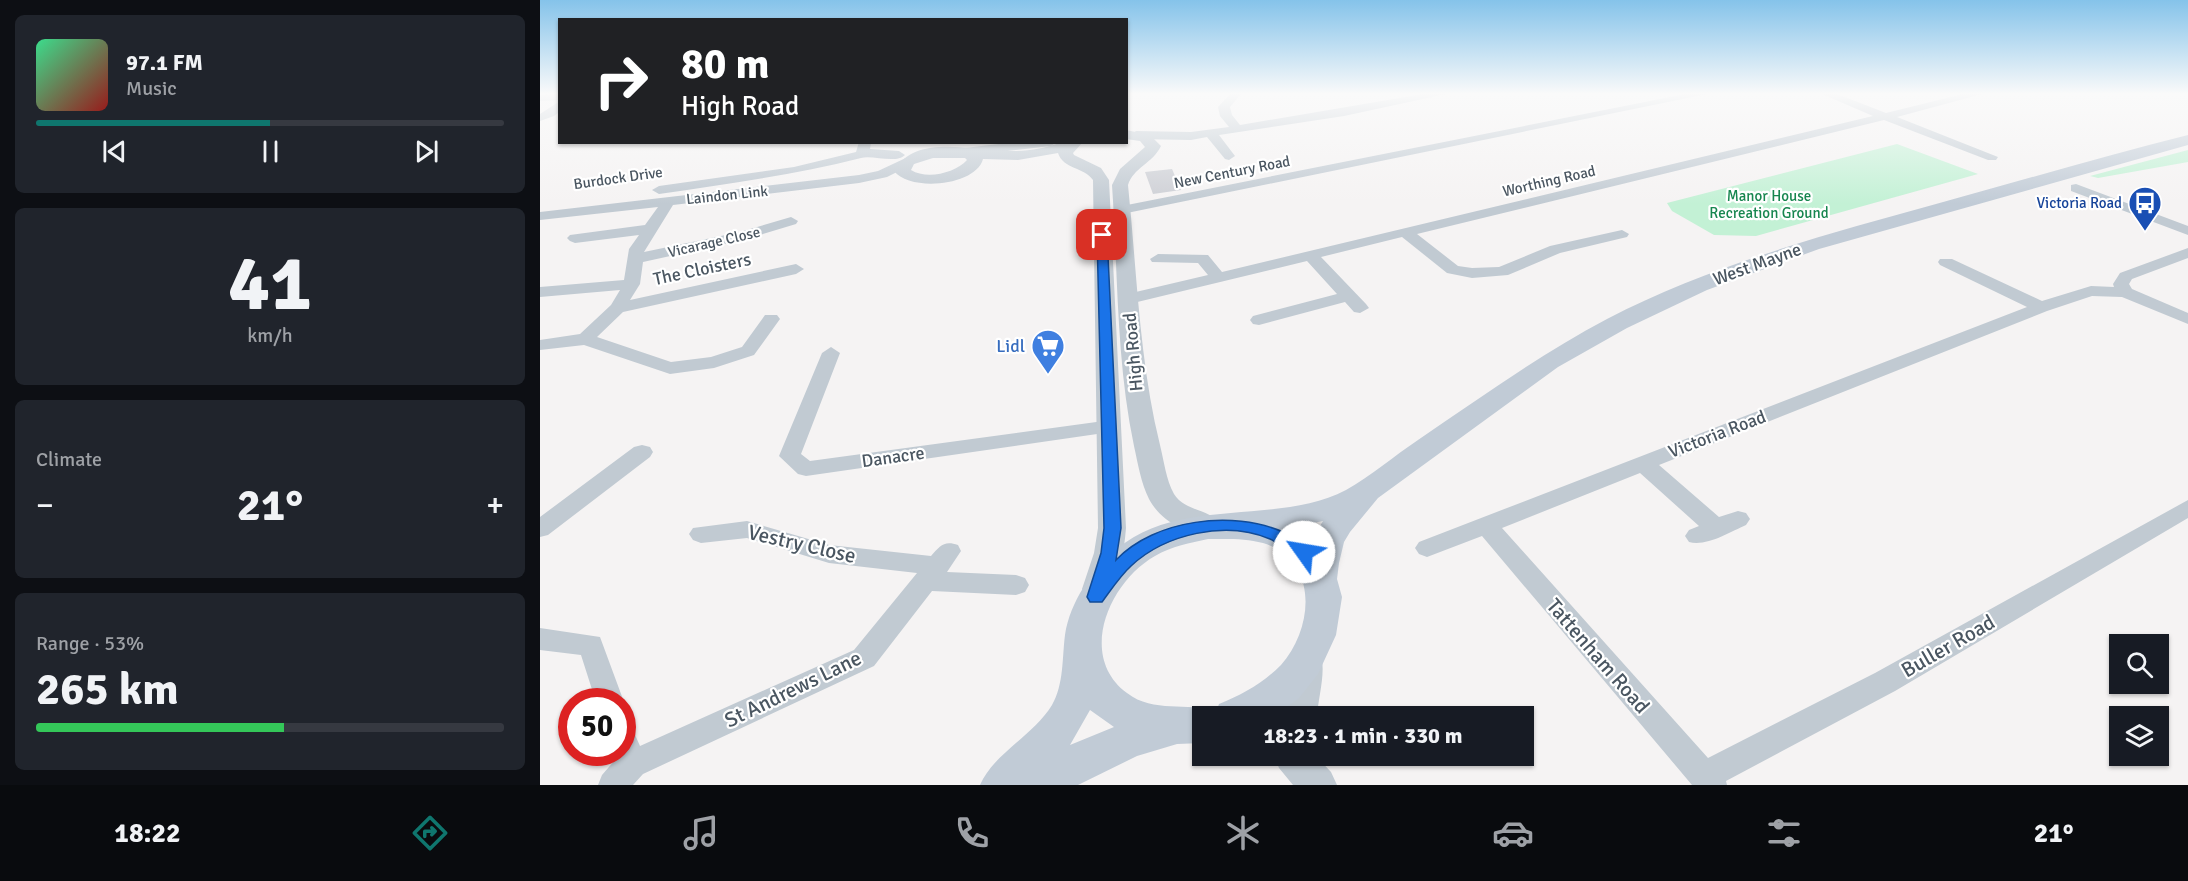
<!DOCTYPE html>
<html lang="en">
<head>
<meta charset="utf-8">
<style>
  :root { --surface:#171b24; --page:#20242c; --text:#f1f3f6; --muted:#9ea1a6; --line:#363941; --accent:#0f766e }
  body { margin:0; font-family:Signika,sans-serif; background:var(--page); color:var(--text); height:100vh; display:flex; flex-direction:column; font-size:22px; white-space:nowrap }
  * { box-sizing:border-box; margin:0 }
  p { font-size:20px; color:var(--muted) }
  .icon { flex:none; width:33px; height:33px; fill:none; stroke:currentColor; stroke-width:2; stroke-linecap:round; stroke-linejoin:round }
  .map { position:relative; flex:1; overflow:hidden }
  .panel { display:flex; flex-direction:column; gap:15px; padding:15px; background:#0d0f14; width:540px }
  .panel>* { flex:none }
  .hud { position:absolute; left:18px; top:18px; width:570px; height:126px; border-radius:0px; box-shadow:0 2px 4px #0004; background:#202124; color:#fff; overflow:hidden }
  .tools { position:absolute; left:1569px; top:634px; display:grid; gap:12px }
  .tools a { display:grid; place-items:center; width:60px; height:60px; border-radius:0px; background:var(--surface); box-shadow:0 2px 4px #0004; font-size:30px }
  .speed { position:absolute; left:18px; top:688px; display:flex; gap:12px; font-size:30px; font-weight:700; text-align:center }
  .speed>* { display:grid; place-content:center; width:78px; height:78px; border-radius:50%; background:var(--surface); box-shadow:0 2px 4px #0004; line-height:1 }
  .speed .limit { border:9px solid #d22; background:#fff; color:#111 }
  .pin { position:absolute; display:grid; place-items:center; width:51px; height:51px; color:#fff; margin:-26px; border-radius:12px; box-shadow:0 3px 9px #0006 }
  .me { position:absolute; width:66px; margin:-33px; rotate:302deg; stroke-linejoin:round; filter:drop-shadow(0 0 4px #0008) }
  .turn { display:flex; align-items:center; gap:21px; height:126px; padding:0 24px; font-size:27px }
  .turn .icon { width:78px; height:78px; stroke-width:2.5 }
  .turn b { display:block; font-size:42px; line-height:51px }
  .big { font-size:45px; font-weight:800; line-height:1.1 }
  .panel .card { flex:1; display:flex; flex-direction:column; justify-content:center; gap:9px; min-width:0; padding:0 21px; border-radius:9px; background:var(--page) }
  .panel .dial { align-items:center; gap:0 }
  .dial b { font-size:78px; line-height:1 }
  .song { display:flex; align-items:center; gap:18px }
  .cover { width:72px; height:72px; border-radius:9px; background:linear-gradient(135deg,hsl(150 70% 55%),hsl(0 70% 35%)) }
  .played { height:6px; border-radius:3px; background:linear-gradient(90deg,var(--accent) 50%,var(--line) 50%) }
  .keys { display:flex; justify-content:space-around; direction:ltr }
  .heat { display:flex; justify-content:space-between; align-items:center; font-size:33px; direction:ltr }
  .charge { height:9px; border-radius:4px; background:linear-gradient(90deg,#34c759 53%,var(--line) 0) }
  .trip { position:absolute; left:652px; top:706px; width:342px; height:60px; border-radius:0px; background:var(--surface); box-shadow:0 2px 4px #0004; font-weight:800; line-height:60px; text-align:center }
  .menu { display:flex; height:96px; justify-content:space-around; align-items:center; background:#090b0e; color:var(--muted) }
  .menu .icon { width:42px; height:42px }
  .menu .selected { color:var(--accent) }
  .menu b { font-size:27px; color:var(--text) }
  main { display:flex; flex:1; min-height:0 }
  .map>svg:first-child { display:block }
  .green { fill:#c3f1d5 }
  .building { fill:#cdcfd5 }
  .lines { fill:none; stroke-linecap:round; stroke-linejoin:round }
  .minor { fill:#c1cad2; fill-rule:evenodd }
  .tertiary { fill:#c1cad2; fill-rule:evenodd }
  .secondary { fill:#c1cbd6; fill-rule:evenodd }
  .route { fill:#1a73e8; stroke:#114b97; stroke-width:1.5 }
  .labels { text-anchor:middle; dominant-baseline:central; stroke-width:4.5; stroke-linejoin:round; paint-order:stroke }
  .far-street-label { font-size:15px; fill:#4a5661; stroke:#fff }
  .far-park-label { font-size:15px; fill:#17864f; stroke:#fff }
  .far-transit-label { font-size:15px; fill:#164399; stroke:#fff; text-anchor:end }
  .street-label { font-size:18px; fill:#4a5661; stroke:#fff }
  .shop-label { font-size:18px; fill:#366cbe; stroke:#fff; text-anchor:end }
  .near-street-label { font-size:21px; fill:#4a5661; stroke:#fff }
</style>
</head>
<body>
<main>
<section class="panel">
<div class="card">
<div class="song"><i class="cover"></i><div><b>97.1 FM</b><p>Music</p></div></div>
<div class="played"></div>
<div class="keys"><svg class="icon" aria-label="previous" viewBox="0 0 24 24"><path d="M18 5L8 12l10 7zM5 5v14"/></svg><svg class="icon" aria-label="pause" viewBox="0 0 24 24"><path d="M8 5v14M16 5v14"/></svg><svg class="icon" aria-label="next" viewBox="0 0 24 24"><path d="M6 5l10 7-10 7zM19 5v14"/></svg></div>
</div>
<div class="card dial"><b>41</b><p>km/h</p></div>
<div class="card"><p>Climate</p>
<div class="heat"><a>−</a><b class="big">21°</b><a>+</a></div>
</div>
<div class="card"><p>Range · 53%</p><b class="big">265 km</b><div class="charge"></div></div>
</section>
<div class="map">
<svg width="1648" height="785" viewBox="0 0 1648 785">
  <rect width="100%" height="100%" fill="#f5f3f3"/>
  <path class="green" d="M 1357,144 L 1438,174 L 1216,236 L 1174,235 L 1132,211 L 1127,203 Z
    M 1648,150 L 1648,162 L 1558,178 L 1550,176 Z"/>
  <path class="building" d="M 632,169 L 641,190 L 613,194 L 605,172 Z"/>
  <g class="lines">
    <path class="minor" d="M 20,94 L 20,100 L 0,101 L 0,95 Z
      M 690,94 L 701,94 L 690,107 L 692,115 L 700,125 L 883,94 L 906,94 L 804,116 L 679,135 L 695,156 L 689,160 L 685,159 L 667,137 L 651,140 L 596,139 L 590,135 L 596,131 L 651,132 L 689,127 L 680,116 L 678,107 Z
      M 1145,94 L 1167,94 L 582,214 L 575,210 L 582,206 Z
      M 1282,94 L 1297,94 L 1346,113 L 1423,94 L 1442,94 L 1357,117 L 1458,157 L 1456,160 L 1448,160 L 1344,120 L 877,234 L 918,266 L 932,268 L 959,267 L 1010,246 L 1082,230 L 1089,234 L 1087,237 L 1020,253 L 968,275 L 932,278 L 907,273 L 862,237 L 781,257 L 826,304 L 829,308 L 820,313 L 814,312 L 805,302 L 719,325 L 713,324 L 710,320 L 713,316 L 797,294 L 767,261 L 589,304 L 581,299 L 583,295 L 668,275 L 658,263 L 612,262 L 610,259 L 618,254 L 668,255 L 682,272 L 1333,116 Z
      M 20,101 L 20,111 L 14,116 L 0,121 L 0,114 Z
      M 319,142 L 331,142 L 330,149 L 359,151 L 365,155 C 356,164 333,155 321,158 C 254,175 187,184 119,194 L 112,190 L 119,186 L 254,167 L 316,152 Z
      M 475,142 L 517,142 L 511,146 L 425,156 L 419,152 L 425,148 Z
      M 370,156 L 375,157 L 375,163 L 347,177 L 319,183 L 133,205 L 104,252 L 200,232 L 251,217 L 258,221 L 256,224 L 203,240 L 103,262 L 100,284 L 90,300 L 256,264 L 264,269 L 256,274 L 83,312 L 57,337 L 131,362 L 171,357 L 202,347 L 225,315 L 237,315 L 240,319 L 214,355 L 174,368 L 130,374 L 44,345 L 0,350 L 0,340 L 40,334 L 71,305 L 80,290 L 0,297 L 0,287 L 84,280 L 89,249 L 99,235 L 35,243 L 30,241 L 27,238 L 30,235 L 105,225 L 118,207 L 0,220 L 0,212 L 319,175 L 338,171 Z
      M 1536,184 L 1648,226 L 1648,235 L 1531,191 L 1531,185 Z
      M 1648,248 L 1648,258 L 1592,279 L 1589,284 L 1592,289 L 1648,313 L 1648,324 L 1582,297 L 1552,296 L 1507,311 L 1119,465 L 1179,517 L 1198,511 L 1206,513 L 1210,519 L 1206,525 C 1190,532 1166,547 1149,542 L 1145,536 L 1149,530 L 1159,526 L 1100,473 L 962,528 L 1168,758 L 1335,673 L 1648,500 L 1648,518 L 1355,691 L 1186,781 L 1187,785 L 1152,785 L 942,536 L 887,557 L 879,554 L 875,548 L 879,542 L 1487,307 L 1400,265 L 1398,262 L 1400,259 L 1412,259 L 1502,301 L 1551,286 L 1574,287 L 1573,284 L 1580,273 Z
      M 291,347 L 300,353 L 261,454 L 270,461 L 571,420 L 578,421 L 581,426 L 578,431 L 571,432 L 266,476 L 258,474 L 239,456 L 282,353 Z
      M 102,445 L 110,447 L 113,452 L 110,457 L 8,535 L 0,537 L 0,517 L 94,447 Z
      M 207,521 L 289,545 L 391,556 C 400,546 404,540 418,545 L 421,551 L 407,572 L 476,575 L 485,578 L 489,585 L 485,592 L 476,595 L 392,591 L 334,666 L 103,774 L 93,785 L 58,785 L 62,775 L 75,760 L 73,753 L 82,753 L 82,725 L 92,728 L 100,746 L 314,650 L 377,573 L 289,563 L 207,538 L 161,543 L 153,540 L 149,534 L 153,528 Z
      M 0,628 L 60,637 L 84,702 L 82,706 L 82,702 L 56,702 L 41,655 L 0,650 Z"/>
    <path class="tertiary" d="M 586,130 L 610,135 L 621,146 C 613,163 593,168 588,185 C 597,272 599,360 620,445 C 624,461 626,480 634,494 C 645,512 673,509 682,526 L 678,533 C 654,541 620,521 609,499 C 601,483 598,464 594,446 C 576,360 578,272 572,185 L 580,169 L 605,147 L 600,141 L 586,139 Z
      M 522,142 L 543,142 L 533,153 L 534,155 L 561,168 L 569,180 L 586,528 C 584,552 580,576 569,598 L 558,601 L 547,598 L 542,589 L 554,553 L 558,528 L 553,180 C 544,167 523,169 518,153 L 478,160 L 443,159 C 436,186 370,192 354,171 C 376,132 435,152 472,151 C 489,151 506,148 522,142 ZM 393,158 L 425,158 L 427,160 C 415,173 387,180 371,170 L 374,164 Z
      M 768,650 L 780,654 C 787,669 778,698 777,717 L 741,717 C 743,695 746,674 756,654 Z
      M 734,756 L 776,756 L 791,772 L 797,785 L 753,785 L 739,768 Z"/>
    <path class="secondary" d="M 1648,135 L 1648,145 L 1279,249 L 1167,290 L 1087,328 L 1018,367 L 838,498 L 810,532 L 804,542 L 799,563 L 797,579 L 802,597 L 796,635 L 778,674 L 759,698 L 734,717 L 663,717 L 663,743 L 637,744 L 597,756 L 538,785 L 440,785 C 454,753 493,736 512,705 C 524,684 522,658 525,635 C 530,602 552,570 577,549 C 640,496 737,526 806,490 C 831,476 854,456 878,440 C 940,398 1001,354 1067,319 C 1171,265 1284,235 1396,204 C 1480,181 1564,156 1648,135 ZM 783,521 L 772,539 L 750,528 ZM 668,539 C 687,539 705,538 723,543 C 779,560 774,628 741,665 C 723,683 702,695 679,704 L 676,712 C 647,701 614,714 587,693 C 537,656 569,582 615,556 C 632,546 650,543 668,539 ZM 550,710 L 574,727 L 530,745 Z"/>
  </g>
  <linearGradient id="sky" x2="0" y2="1"><stop stop-color="#85c3ea"/><stop offset="0.46" stop-color="#fafafa"/><stop offset="1" stop-color="#fafafa" stop-opacity="0"/></linearGradient>
  <rect width="1648" height="204" fill="url(#sky)"/>
  <path class="route" d="M 562,231 L 567,235 L 581,528 L 576,560 C 615,519 693,510 743,532 C 754,536 767,541 773,552 L 770,556 C 758,560 742,545 730,539 C 686,520 625,534 591,566 C 580,576 571,590 562,602 L 550,602 L 547,597 L 561,553 L 564,528 L 557,235 Z"/>
  <defs>
    <g id="bus-pin" transform="scale(1.725)"><path d="M0 17L-7.5 6A9.5 9.5 0 1 1 7.5 6Z" fill="#1a4fb4" stroke="#fff"/><path d="M-5-6H5V4H4V6H2V4H-2V6H-4V4H-5ZM-3.5-4V0h7V-4ZM-3.5 1.2v1.5H-2V1.2ZM2 1.2v1.5H3.5V1.2Z" fill="#fff"/></g>
    <g id="supermarket-pin" transform="scale(1.725)"><path d="M0 17L-7.5 6A9.5 9.5 0 1 1 7.5 6Z" fill="#3f7fe0" stroke="#fff"/><path d="M-6-5.5h2.5l.6 2H6L4.5 2H-2.5L-4.4-4H-6ZM-1.5 3.2a1.3 1.3 0 1 0 .1 0ZM3 3.2a1.3 1.3 0 1 0 .1 0Z" fill="#fff"/></g>
  </defs>
  <g fill-rule="evenodd">
    <use href="#bus-pin" x="1605" y="203"/>
    <use href="#supermarket-pin" x="508" y="346"/>
  </g>
  <g class="labels">
    <g class="far-street-label">
      <text transform="translate(692 172) rotate(-11)">New Century Road</text>
      <text transform="translate(78 178) rotate(-8)">Burdock Drive</text>
      <text transform="translate(1009 181) rotate(-13)">Worthing Road</text>
      <text transform="translate(187 195) rotate(-6)">Laindon Link</text>
      <text transform="translate(174 242) rotate(-13)">Vicarage Close</text>
    </g>
    <g class="far-park-label">
      <text x="1229" y="196">Manor House<tspan x="1229" dy="17">Recreation Ground</tspan></text>
    </g>
    <g class="far-transit-label">
      <text x="1582" y="203">Victoria Road</text>
    </g>
    <g class="street-label">
      <text transform="translate(1217 264) rotate(-20)">West Mayne</text>
      <text transform="translate(162 269) rotate(-12)">The Cloisters</text>
      <text transform="translate(593 352) rotate(-95)">High Road</text>
      <text transform="translate(1177 434) rotate(-21)">Victoria Road</text>
      <text transform="translate(353 457) rotate(-8)">Danacre</text>
    </g>
    <g class="shop-label">
      <text x="485" y="346">Lidl</text>
    </g>
    <g class="near-street-label">
      <text transform="translate(262 544) rotate(13)">Vestry Close</text>
      <text transform="translate(1408 646) rotate(-30)">Buller Road</text>
      <text transform="translate(1058 656) rotate(49)">Tattenham Road</text>
      <text transform="translate(253 689) rotate(-26)">St Andrews Lane</text>
    </g>
  </g>
</svg>
<div class="tools">
<a><svg class="icon" aria-label="search" viewBox="0 0 24 24"><circle cx="10" cy="10" r="6"/><path d="M15 15l6 6"/></svg></a>
<a><svg class="icon" aria-label="layers" viewBox="0 0 24 24"><path d="M12 4l9 5-9 5-9-5zM3 14l9 5 9-5"/></svg></a>
</div>
<div class="speed"><div class="limit">50</div></div>
<div class="pin" style="left:562px;top:235px;background:#d93025"><svg class="icon" aria-label="arrive" viewBox="0 0 24 24"><path d="M6 21V4h12l-3 4 3 4H6"/></svg></div>
<svg class="me" style="left:764px;top:552px" viewBox="-20 -20 40 40"><circle r="19" fill="#fff"/><path d="M0-13L10 11 0 6-10 11z" fill="#1a73e8"/></svg>
<div class="trip">18:23 · 1 min · 330 m</div>
<div class="hud">
<div class="turn"><svg class="icon" aria-label="right" viewBox="0 0 24 24"><path d="M7 20v-9h11M14 6l5 5-5 5"/></svg><div><b>80 m</b>High Road</div></div>
</div>
</div>
</main>
<nav class="menu">
<b>18:22</b>
<svg class="icon selected" aria-label="directions" viewBox="0 0 24 24"><path d="M12 3l9 9-9 9-9-9zM9 14v-3h6M13 9l2 2-2 2"/></svg>
<svg class="icon" aria-label="music" viewBox="0 0 24 24"><path d="M9 18V5l10-2v13"/><circle cx="6" cy="18" r="3"/><circle cx="16" cy="16" r="3"/></svg>
<svg class="icon" aria-label="phone" viewBox="0 0 24 24"><path d="M5 4h4l2 5-3 2q2 4 5 5l2-3 5 2v4C11 20 4 13 5 4z"/></svg>
<svg class="icon" aria-label="climate" viewBox="0 0 24 24"><path d="M12 3v18M4 7l16 10M4 17L20 7"/></svg>
<svg class="icon" aria-label="car" viewBox="0 0 24 24"><path d="M5 17H2v-5l4-1 3-4h7l3 4 3 1v5h-3M9 17h6M6 11h13"/><circle cx="7" cy="17" r="2"/><circle cx="17" cy="17" r="2"/></svg>
<svg class="icon" aria-label="filters" viewBox="0 0 24 24"><path d="M4 7h16M4 17h16"/><circle cx="9" cy="7" r="2"/><circle cx="15" cy="17" r="2"/></svg>
<b>21°</b>
</nav>
</body>
</html>
